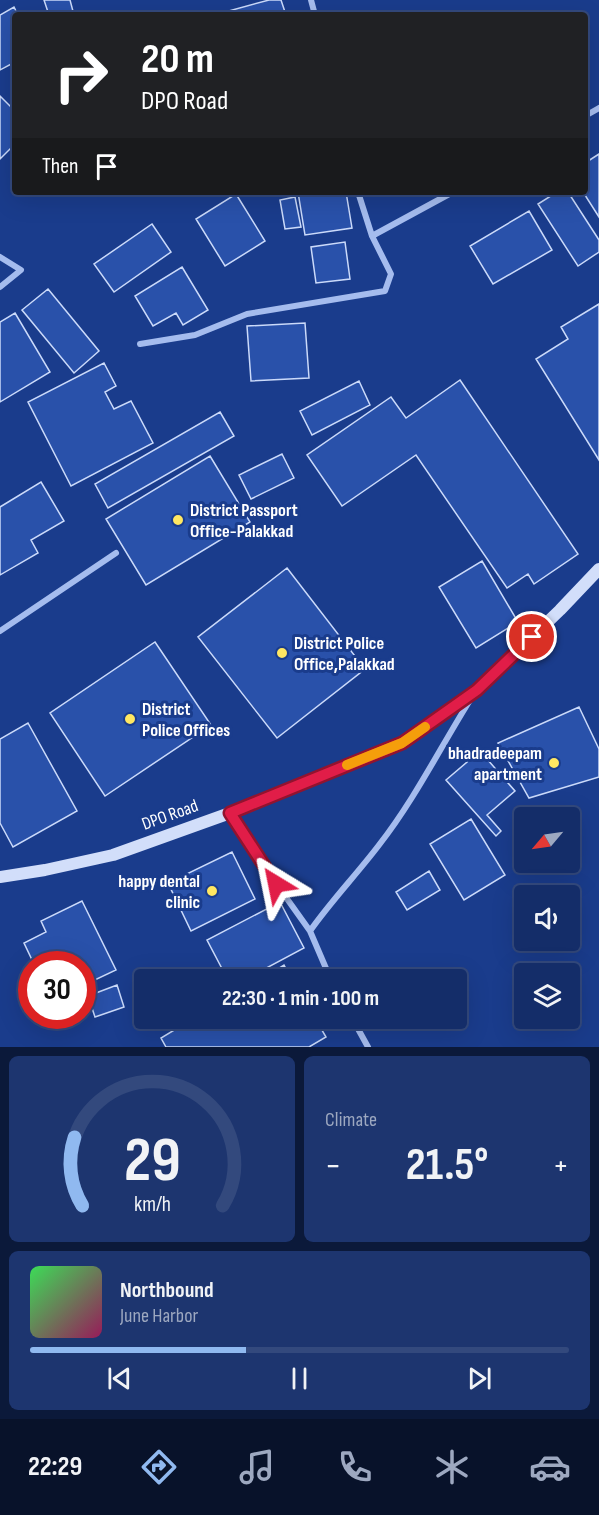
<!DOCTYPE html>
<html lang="en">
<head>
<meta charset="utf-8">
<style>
  :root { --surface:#142d69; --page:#1d356f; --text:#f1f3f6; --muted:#9da8c0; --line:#33497d; --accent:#90b9f0 }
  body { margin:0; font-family:"Sofia Sans Condensed",sans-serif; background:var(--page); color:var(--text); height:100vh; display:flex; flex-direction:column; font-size:22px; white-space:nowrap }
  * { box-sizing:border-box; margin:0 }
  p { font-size:20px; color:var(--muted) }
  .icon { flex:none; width:33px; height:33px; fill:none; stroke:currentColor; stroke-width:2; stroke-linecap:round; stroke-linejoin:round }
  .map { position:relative; height:1047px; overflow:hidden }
  .sheet { display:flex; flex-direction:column; gap:9px; padding:9px; background:#0b193a; flex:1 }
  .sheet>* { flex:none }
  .banner { position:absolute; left:12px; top:12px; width:576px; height:183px; border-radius:6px; box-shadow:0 6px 24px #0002,0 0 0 2px var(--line); background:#202124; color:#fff; overflow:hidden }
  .needle { width:39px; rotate:241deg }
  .tools { position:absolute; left:514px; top:807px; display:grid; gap:12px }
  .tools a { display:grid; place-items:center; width:66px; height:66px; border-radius:6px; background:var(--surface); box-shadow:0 6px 24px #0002,0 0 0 2px var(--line); font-size:30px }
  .speed { position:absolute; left:18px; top:951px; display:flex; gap:12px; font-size:30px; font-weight:700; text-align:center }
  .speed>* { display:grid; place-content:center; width:78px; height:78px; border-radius:50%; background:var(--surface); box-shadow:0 6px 24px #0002,0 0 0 2px var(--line); line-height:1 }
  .speed .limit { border:9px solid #d22; background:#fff; color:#111 }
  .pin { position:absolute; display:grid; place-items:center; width:51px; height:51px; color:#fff; margin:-26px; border:3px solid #fff; border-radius:50%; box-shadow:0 2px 6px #0007 }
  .me { position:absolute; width:66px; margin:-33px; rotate:325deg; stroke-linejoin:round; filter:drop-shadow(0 0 4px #0008) }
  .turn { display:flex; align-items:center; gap:21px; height:126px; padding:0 30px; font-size:27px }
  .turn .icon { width:78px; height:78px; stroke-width:2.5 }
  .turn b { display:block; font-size:42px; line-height:51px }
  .then { display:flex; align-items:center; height:57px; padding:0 30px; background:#0003; gap:12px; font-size:22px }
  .big { font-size:45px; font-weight:700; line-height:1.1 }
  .sheet .card { flex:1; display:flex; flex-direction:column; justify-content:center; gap:9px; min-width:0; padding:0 21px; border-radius:9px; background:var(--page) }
  .sheet .dial { align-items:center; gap:0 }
  .dial svg { height:156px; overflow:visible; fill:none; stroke:var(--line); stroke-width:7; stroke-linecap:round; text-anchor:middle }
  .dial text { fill:var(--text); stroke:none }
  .song { display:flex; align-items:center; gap:18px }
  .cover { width:72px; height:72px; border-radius:9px; background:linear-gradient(135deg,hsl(130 70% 55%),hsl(330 70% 35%)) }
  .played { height:6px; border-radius:3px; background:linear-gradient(90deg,var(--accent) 40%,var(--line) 40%) }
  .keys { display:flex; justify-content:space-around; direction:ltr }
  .heat { display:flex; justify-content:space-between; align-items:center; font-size:33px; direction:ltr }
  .sheet .tiles { flex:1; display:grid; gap:9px; grid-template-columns:1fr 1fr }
  .card:last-child { grid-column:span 2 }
  .trip { position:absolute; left:134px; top:969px; width:333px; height:60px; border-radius:6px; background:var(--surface); box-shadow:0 6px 24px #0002,0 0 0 2px var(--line); font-weight:700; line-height:60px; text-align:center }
  .tab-bar { display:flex; height:96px; justify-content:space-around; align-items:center; background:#08122a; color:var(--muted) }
  .tab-bar .icon { width:42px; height:42px }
  .tab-bar .on { color:var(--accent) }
  .tab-bar b { font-size:27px; color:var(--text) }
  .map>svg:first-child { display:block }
  .building { fill:#2951aa; stroke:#cbdafa; stroke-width:1.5 }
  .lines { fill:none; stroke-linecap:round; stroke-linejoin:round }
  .street { stroke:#a5bcee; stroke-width:6 }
  .secondary { stroke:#d2defa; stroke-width:12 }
  .route-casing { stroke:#92132f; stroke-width:15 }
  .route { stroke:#e11d48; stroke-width:10 }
  .slow { stroke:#f59e0b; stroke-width:10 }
  .poi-dot { fill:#ffe762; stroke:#1a3c8c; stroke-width:2 }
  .labels { text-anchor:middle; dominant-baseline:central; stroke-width:6; stroke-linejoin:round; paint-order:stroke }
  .poi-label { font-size:18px; font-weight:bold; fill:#fff; stroke:#1a3c8c; text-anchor:start }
  .street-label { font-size:18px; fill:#fff; stroke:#1a3c8c }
</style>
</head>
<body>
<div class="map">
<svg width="599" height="1047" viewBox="0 0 599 1047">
  <rect width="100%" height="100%" fill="#1a3c8c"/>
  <path class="building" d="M 44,0 L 70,0 L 74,15 L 49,15 Z
    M 269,0 L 281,0 L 286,15 L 226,15 L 225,12 Z
    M 14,7 L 18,15 L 15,15 L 15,62 L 0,70 L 0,15 Z
    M 0,96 L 15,111 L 15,144 L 0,159 Z
    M 599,154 L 599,217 L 583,192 L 585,192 L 585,163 Z
    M 298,192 L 346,192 L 352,228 L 305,235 Z
    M 557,192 L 568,192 L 599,240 L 599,252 L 578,266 L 538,204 Z
    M 236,194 L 265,241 L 225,266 L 196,219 Z
    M 295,197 L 301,227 L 285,229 L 280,200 Z
    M 529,211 L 552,250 L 493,284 L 470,246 Z
    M 152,224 L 171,252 L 114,292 L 94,264 Z
    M 345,242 L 350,279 L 316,283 L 311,247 Z
    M 182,267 L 208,310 L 183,325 L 176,313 L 153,326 L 135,296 Z
    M 48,289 L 99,351 L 74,373 L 22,310 Z
    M 599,304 L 599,460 L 536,359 L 568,339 L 561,327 Z
    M 15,313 L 50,372 L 0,402 L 0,322 Z
    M 305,323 L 309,378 L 251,381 L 247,326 Z
    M 104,363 L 116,386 L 105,392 L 114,409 L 131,401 L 153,443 L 71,486 L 28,402 Z
    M 460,380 L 578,554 L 534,584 L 528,574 L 507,588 L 416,455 L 342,506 L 307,455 L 391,397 L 406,418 Z
    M 359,381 L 370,405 L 312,435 L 300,411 Z
    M 220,412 L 234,436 L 108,508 L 95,484 Z
    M 282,454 L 294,478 L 251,499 L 239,475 Z
    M 210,456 L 250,522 L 146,585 L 106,519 Z
    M 41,482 L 64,521 L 31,540 L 38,553 L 0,575 L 0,507 Z
    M 482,561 L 518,622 L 476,648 L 439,587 Z
    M 287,568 L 365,669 L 277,738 L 198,637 Z
    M 155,642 L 211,725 L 105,796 L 50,713 Z
    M 579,707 L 599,749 L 599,777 L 529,798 L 498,743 Z
    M 28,723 L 77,811 L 13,847 L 0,823 L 0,739 Z
    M 480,751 L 515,791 L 487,815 L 501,831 L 496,836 L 446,780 Z
    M 471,819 L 505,875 L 464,900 L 430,844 Z
    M 232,852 L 255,899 L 191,931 L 168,883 Z
    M 429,871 L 440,890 L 407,910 L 396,892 Z
    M 82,901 L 116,970 L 82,986 L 82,964 L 34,964 L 24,943 L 46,932 L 41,921 Z
    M 280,902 L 304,948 L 244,980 L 228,980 L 207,940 Z
    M 284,965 L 292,980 L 260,980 Z
    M 117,985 L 124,1007 L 95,1017 L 88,996 Z
    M 194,1018 L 315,1018 L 326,1037 L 309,1047 L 166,1047 L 161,1038 Z"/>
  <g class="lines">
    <path class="street" d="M 311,0 L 315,15
      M 585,116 L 599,108
      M 372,236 L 453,192
      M 0,257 L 21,270 L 0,287
      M 140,344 L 195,335 L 247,314 L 385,291 L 391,274 L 372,236 L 358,192
      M 0,631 L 116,553
      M 230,813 L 265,868 L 310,931
      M 331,980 L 310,931 C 331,901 357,874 379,845 C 415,799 441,746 472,697
      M 352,1018 L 368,1047"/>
    <path class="secondary" d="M 0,877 L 45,870 L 113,855 L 230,813 L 402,743 L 477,690 L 560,610 L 599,569"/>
  </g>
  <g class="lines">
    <g class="route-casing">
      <path id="route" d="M 276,884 L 230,813 L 402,743 L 477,690 L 532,637"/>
    </g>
    <use href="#route" class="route"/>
    <path class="slow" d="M 347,765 L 402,743 L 425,727"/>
  </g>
  <g class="poi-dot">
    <circle cx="178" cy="520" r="6"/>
    <circle cx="282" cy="653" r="6"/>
    <circle cx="130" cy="719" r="6"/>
    <circle cx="554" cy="763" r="6"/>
    <circle cx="212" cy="891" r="6"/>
  </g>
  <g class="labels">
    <g class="poi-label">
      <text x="190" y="510">District Passport<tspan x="190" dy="21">Office-Palakkad</tspan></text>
      <text x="294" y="643">District Police<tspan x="294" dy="21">Office,Palakkad</tspan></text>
      <text x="142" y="709">District<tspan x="142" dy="21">Police Offices</tspan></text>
      <text x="542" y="753" text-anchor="end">bhadradeepam<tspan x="542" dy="21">apartment</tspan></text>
      <text x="200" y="881" text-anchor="end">happy dental<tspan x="200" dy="21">clinic</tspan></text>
    </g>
    <g class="street-label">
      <text transform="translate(170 815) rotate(-20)">DPO Road</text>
    </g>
  </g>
</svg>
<div class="tools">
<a><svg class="needle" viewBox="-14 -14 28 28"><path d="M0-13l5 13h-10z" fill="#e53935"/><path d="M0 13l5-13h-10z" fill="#9da8c0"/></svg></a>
<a><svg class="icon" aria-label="sound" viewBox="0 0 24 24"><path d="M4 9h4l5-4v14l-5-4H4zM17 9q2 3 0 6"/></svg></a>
<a><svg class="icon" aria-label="layers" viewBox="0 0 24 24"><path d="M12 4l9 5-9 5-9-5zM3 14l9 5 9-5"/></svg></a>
</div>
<div class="speed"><div class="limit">30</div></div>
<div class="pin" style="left:532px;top:637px;background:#d93025"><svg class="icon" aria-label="arrive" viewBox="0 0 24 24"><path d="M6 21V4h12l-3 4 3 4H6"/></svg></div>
<svg class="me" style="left:276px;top:884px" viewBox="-20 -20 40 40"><path d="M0-17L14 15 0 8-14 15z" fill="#e11d48" stroke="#fff" stroke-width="4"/></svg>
<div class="trip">22:30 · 1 min · 100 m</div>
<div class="banner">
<div class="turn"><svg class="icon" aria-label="right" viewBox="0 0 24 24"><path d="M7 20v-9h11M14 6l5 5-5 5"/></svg><div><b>20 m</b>DPO Road</div></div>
<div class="then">Then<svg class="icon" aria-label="arrive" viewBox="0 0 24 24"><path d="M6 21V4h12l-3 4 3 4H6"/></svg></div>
</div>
</div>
<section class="sheet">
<div class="tiles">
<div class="card dial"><svg viewBox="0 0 100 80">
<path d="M14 69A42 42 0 1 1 86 69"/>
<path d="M14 69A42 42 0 0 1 10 34" stroke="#90b9f0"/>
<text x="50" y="56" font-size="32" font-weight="700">29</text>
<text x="50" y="72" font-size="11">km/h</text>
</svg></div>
<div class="card"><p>Climate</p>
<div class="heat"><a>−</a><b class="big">21.5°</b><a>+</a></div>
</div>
<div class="card">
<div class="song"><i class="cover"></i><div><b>Northbound</b><p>June Harbor</p></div></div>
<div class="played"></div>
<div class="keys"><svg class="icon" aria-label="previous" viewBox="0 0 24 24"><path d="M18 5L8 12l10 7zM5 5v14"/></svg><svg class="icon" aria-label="pause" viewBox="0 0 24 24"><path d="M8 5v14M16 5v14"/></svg><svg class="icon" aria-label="next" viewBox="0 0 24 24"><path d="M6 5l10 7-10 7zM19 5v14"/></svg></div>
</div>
</div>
</section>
<nav class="tab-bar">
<b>22:29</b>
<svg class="icon on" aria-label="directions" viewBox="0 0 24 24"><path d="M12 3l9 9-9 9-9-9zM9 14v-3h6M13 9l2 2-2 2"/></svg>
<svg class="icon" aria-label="music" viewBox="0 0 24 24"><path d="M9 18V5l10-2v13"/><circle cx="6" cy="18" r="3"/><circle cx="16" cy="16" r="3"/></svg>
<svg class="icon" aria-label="phone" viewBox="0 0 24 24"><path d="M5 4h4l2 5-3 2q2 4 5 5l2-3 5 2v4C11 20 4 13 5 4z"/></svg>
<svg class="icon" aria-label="climate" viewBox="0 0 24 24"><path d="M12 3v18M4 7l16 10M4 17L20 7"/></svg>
<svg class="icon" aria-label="car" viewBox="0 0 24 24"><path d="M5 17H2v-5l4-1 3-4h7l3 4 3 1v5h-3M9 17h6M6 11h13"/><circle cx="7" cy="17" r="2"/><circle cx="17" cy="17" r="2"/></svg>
</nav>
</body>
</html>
